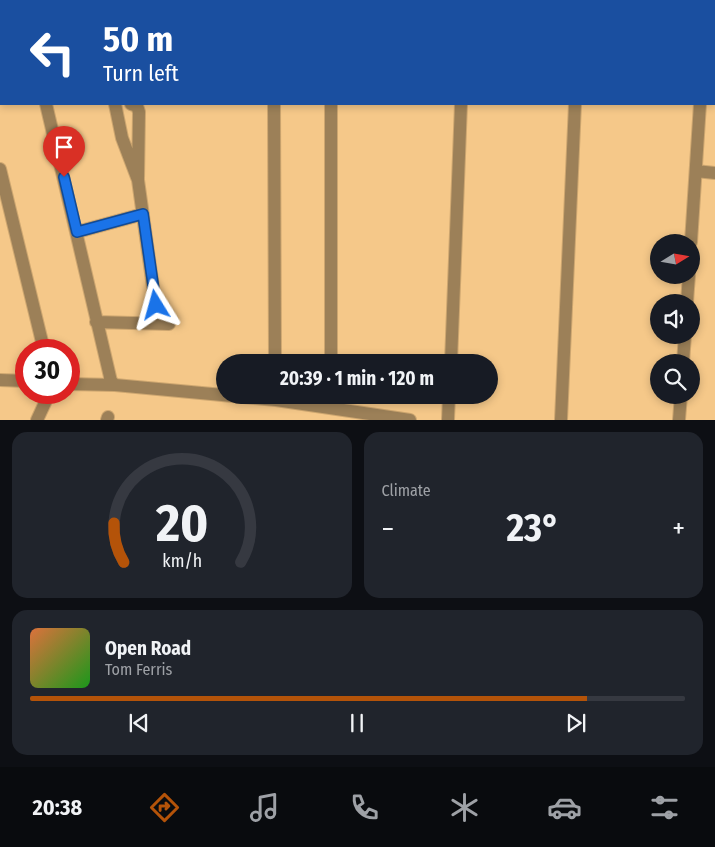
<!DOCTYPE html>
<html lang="en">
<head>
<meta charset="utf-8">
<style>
  :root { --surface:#171b24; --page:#20242c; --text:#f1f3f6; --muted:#9ea1a6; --line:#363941; --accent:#b45309 }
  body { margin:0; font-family:"Fira Sans Condensed",sans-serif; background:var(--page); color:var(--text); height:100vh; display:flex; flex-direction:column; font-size:19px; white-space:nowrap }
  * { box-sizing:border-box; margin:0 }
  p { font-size:16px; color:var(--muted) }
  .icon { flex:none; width:28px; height:28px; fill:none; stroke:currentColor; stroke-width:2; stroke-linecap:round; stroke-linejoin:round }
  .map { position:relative; height:420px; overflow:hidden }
  .details { display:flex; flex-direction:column; gap:12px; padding:12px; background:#0d0f14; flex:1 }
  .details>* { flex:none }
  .top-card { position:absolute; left:0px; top:0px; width:715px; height:105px; box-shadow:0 2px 8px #0003; background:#1a4fa0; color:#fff; overflow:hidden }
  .needle { width:32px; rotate:79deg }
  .buttons { position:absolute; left:650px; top:234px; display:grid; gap:10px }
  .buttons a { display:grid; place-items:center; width:50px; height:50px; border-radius:50%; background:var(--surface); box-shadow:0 2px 8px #0003; font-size:25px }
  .speed { position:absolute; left:15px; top:339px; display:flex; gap:10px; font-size:25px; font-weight:700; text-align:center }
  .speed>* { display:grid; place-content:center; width:65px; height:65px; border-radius:50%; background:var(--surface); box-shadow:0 2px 8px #0003; line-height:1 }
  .speed .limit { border:8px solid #d22; background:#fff; color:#111 }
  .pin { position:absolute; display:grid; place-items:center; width:42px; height:42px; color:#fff; margin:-51px -21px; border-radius:50% 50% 50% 0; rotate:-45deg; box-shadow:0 0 5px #0007 }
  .pin .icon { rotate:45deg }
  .me { position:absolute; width:55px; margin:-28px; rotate:352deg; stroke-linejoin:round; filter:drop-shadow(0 0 4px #0008) }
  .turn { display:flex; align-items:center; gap:18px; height:105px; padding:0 20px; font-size:22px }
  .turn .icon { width:65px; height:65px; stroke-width:2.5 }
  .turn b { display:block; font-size:35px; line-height:42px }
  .big { font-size:38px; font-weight:700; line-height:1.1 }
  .details .widget { flex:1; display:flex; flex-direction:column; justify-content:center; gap:8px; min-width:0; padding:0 18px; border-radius:15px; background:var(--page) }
  .details .dial { align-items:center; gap:0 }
  .dial svg { height:130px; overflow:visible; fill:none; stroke:var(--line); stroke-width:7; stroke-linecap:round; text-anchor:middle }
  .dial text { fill:var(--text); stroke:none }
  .song { display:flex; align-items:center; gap:15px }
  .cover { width:60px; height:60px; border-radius:8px; background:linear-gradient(135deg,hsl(20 70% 55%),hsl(120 70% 35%)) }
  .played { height:5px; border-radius:2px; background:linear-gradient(90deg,var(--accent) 85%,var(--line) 85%) }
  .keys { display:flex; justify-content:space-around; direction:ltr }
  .heat { display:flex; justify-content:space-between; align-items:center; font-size:28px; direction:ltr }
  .details .tiles { flex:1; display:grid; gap:12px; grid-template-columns:1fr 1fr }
  .widget:last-child { grid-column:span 2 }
  .trip { position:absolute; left:216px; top:354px; width:282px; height:50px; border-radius:25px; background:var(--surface); box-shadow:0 2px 8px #0003; font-weight:700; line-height:50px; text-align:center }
  .menu { display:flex; height:80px; justify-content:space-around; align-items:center; background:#090b0e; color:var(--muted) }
  .menu .icon { width:35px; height:35px }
  .menu .on { color:var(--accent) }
  .menu b { font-size:22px; color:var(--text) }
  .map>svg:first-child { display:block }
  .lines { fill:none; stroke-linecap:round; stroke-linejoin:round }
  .service-casing { stroke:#cda670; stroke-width:9 }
  .minor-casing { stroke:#cda670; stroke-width:14 }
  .path { stroke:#7d623f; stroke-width:2.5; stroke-dasharray:2.5 2.5; stroke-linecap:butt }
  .service { stroke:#9c8058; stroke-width:8 }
  .minor { stroke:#9c8058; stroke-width:12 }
  .route-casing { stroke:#114b97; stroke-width:12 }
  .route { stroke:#1a73e8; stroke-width:9 }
</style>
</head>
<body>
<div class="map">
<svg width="715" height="420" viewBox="0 0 715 420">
  <rect width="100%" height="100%" fill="#f5c889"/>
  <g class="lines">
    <g class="service-casing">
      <path id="service" d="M 334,1 L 334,0"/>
    </g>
    <g class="minor-casing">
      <path id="minor" d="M 11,0 L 13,1
        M 69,1 L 69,0
        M 465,1 L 465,0
        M 579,1 L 579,0
        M 706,1 L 706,0
        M 714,69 L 715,69
        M 46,104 C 68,196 89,289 111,381 L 115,385 L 276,400 L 410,420
        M 115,104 L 122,138 L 138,180 L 139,112 L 137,106 L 131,104
        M 274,104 L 275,362
        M 331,104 L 331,362
        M 0,169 L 44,350
        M 696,171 L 715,173
        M 138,180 L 158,323
        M 77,232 L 143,214
        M 691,242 L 700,104
        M 687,302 L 689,275
        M 96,322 L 169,324
        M 451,362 L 461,104
        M 683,362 L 685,335
        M 0,380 L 26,381
        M 69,384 L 115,385
        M 331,395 L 331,408
        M 37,420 L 50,392
        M 107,420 L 108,417
        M 448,420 L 449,395
        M 561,420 L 575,104
        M 679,420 L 681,395"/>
    </g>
    <path class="path" d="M 261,1 L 261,0"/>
    <use href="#service" class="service"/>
    <use href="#minor" class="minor"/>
  </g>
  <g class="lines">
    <g class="route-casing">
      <path id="route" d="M 64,177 L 77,232 L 143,214 L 156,305"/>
    </g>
    <use href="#route" class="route"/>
  </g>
</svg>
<div class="buttons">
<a><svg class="needle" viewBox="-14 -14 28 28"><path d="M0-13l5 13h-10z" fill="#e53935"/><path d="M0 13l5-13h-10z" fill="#9ea1a6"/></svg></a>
<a><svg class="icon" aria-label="sound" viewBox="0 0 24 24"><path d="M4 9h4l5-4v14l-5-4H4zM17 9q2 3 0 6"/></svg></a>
<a><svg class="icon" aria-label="search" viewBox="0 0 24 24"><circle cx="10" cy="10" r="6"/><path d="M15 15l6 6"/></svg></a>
</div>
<div class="speed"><div class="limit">30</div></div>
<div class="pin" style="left:64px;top:177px;background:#d93025"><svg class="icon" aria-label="arrive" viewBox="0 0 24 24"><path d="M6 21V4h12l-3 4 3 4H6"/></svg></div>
<svg class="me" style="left:156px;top:305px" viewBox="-20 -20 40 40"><path d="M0-17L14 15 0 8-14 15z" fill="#1a73e8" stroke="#fff" stroke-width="4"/></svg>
<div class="trip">20:39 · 1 min · 120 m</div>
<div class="top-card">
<div class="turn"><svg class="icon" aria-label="left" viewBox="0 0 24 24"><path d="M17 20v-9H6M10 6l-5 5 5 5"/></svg><div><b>50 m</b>Turn left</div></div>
</div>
</div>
<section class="details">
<div class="tiles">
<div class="widget dial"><svg viewBox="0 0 100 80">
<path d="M14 69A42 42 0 1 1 86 69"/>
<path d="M14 69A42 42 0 0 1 8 45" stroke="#b45309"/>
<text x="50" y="56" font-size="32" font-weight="700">20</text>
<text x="50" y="72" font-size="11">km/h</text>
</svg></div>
<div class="widget"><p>Climate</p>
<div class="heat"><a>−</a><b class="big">23°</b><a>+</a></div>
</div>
<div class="widget">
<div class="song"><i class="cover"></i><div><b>Open Road</b><p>Tom Ferris</p></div></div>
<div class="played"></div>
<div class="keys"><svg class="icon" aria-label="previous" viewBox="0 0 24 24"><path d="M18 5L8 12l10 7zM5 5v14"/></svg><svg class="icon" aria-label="pause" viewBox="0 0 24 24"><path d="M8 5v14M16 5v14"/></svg><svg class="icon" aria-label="next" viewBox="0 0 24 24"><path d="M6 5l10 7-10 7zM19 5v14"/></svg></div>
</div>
</div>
</section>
<nav class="menu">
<b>20:38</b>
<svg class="icon on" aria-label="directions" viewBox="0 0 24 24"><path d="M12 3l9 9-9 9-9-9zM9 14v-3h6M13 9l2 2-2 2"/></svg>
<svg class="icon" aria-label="music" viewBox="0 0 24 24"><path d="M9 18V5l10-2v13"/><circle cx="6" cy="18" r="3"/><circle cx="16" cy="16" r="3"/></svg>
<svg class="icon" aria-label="phone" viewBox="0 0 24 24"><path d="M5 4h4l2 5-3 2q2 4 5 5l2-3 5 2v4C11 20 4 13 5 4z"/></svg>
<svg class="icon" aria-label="climate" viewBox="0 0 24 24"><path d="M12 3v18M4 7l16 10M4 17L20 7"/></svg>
<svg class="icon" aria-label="car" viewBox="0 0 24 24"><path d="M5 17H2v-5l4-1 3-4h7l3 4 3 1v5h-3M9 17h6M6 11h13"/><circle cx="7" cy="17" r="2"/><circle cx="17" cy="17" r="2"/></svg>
<svg class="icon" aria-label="filters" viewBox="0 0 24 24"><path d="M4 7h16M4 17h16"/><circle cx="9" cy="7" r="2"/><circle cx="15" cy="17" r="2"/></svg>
</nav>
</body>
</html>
